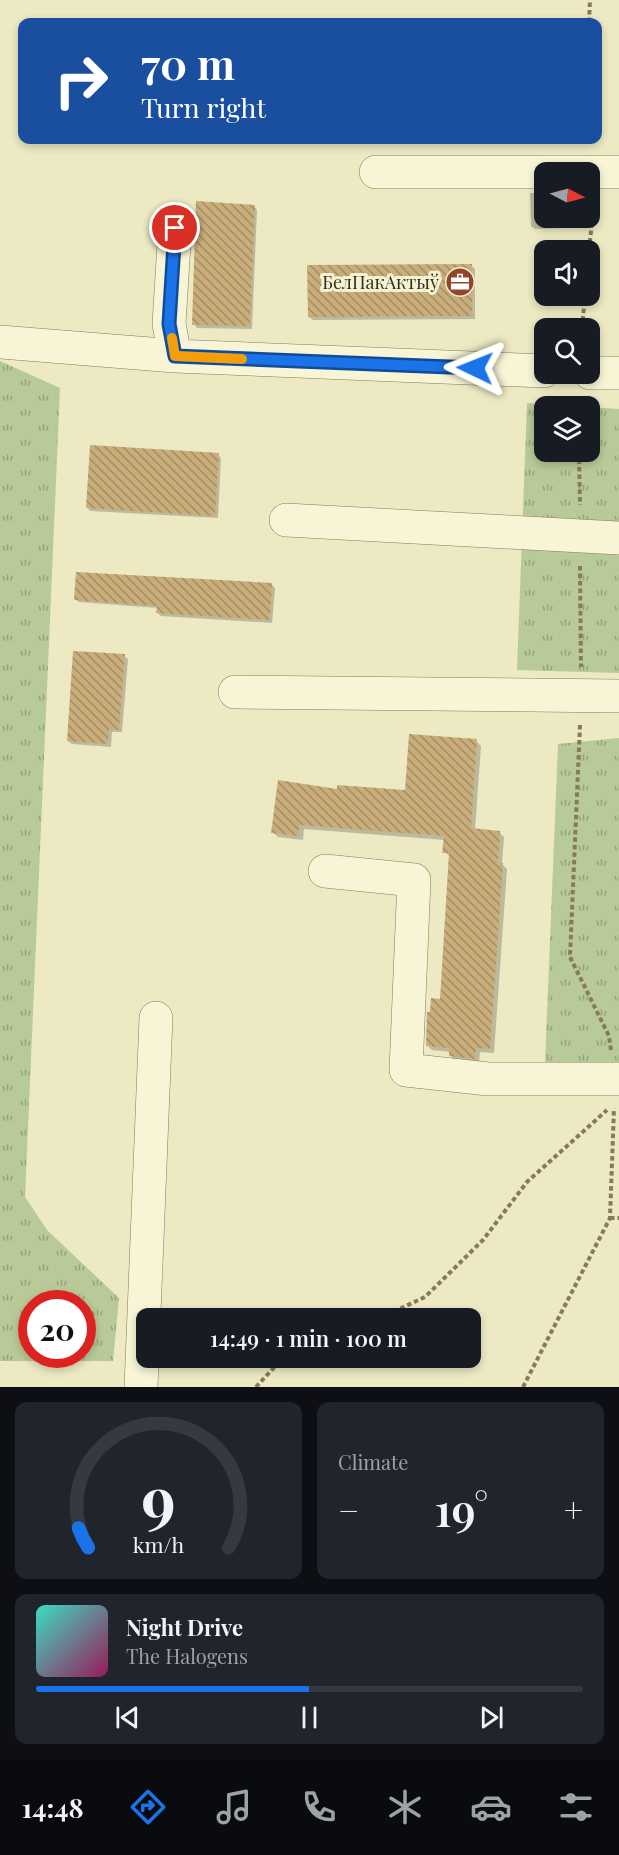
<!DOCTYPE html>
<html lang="en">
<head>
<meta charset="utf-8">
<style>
  :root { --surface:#171b24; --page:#20242c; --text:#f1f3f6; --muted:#9ea1a6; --line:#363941; --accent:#1a73e8 }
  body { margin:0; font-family:"Playfair Display",serif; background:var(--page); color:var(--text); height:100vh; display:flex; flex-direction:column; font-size:22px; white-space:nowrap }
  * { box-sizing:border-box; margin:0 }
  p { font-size:20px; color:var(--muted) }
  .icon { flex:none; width:33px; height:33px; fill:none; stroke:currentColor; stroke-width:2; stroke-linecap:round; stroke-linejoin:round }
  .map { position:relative; height:1387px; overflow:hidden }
  .sheet { display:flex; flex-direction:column; gap:15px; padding:15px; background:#0d0f14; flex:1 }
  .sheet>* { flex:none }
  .guide { position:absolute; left:18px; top:18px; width:584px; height:126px; border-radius:12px; box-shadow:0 3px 9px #0003; background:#1a4fa0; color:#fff; overflow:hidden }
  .needle { width:39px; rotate:96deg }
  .tools { position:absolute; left:534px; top:162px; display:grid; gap:12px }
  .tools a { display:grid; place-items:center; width:66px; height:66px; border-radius:12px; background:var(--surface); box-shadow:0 3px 9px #0003; font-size:30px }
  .speed { position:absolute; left:18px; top:1290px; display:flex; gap:12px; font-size:30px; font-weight:700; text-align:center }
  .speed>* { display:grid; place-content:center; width:78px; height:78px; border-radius:50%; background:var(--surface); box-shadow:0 3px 9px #0003; line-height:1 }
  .speed .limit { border:9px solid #d22; background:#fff; color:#111 }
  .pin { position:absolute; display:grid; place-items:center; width:51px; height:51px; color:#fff; margin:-26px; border:3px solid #fff; border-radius:50%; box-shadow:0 2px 6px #0007 }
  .me { position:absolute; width:66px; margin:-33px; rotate:272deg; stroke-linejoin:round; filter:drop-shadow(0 0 4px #0008) }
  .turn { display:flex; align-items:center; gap:21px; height:126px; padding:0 24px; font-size:27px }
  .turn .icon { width:78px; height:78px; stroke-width:2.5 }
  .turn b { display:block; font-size:42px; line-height:51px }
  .big { font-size:45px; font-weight:600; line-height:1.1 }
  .sheet .widget { flex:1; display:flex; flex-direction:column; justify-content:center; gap:9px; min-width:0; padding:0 21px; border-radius:12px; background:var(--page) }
  .sheet .dial { align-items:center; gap:0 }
  .dial svg { height:156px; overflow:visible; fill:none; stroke:var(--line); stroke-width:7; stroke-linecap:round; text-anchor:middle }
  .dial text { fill:var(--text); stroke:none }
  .song { display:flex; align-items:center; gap:18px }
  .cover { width:72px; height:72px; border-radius:9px; background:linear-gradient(135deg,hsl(170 70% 55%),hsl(330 70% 35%)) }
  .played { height:6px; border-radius:3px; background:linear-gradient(90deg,var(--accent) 50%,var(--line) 50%) }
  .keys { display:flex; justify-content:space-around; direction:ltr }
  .heat { display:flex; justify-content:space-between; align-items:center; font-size:33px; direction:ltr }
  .sheet .tiles { flex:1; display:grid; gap:15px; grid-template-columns:1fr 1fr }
  .widget:last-child { grid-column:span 2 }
  .trip { position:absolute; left:136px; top:1308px; width:345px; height:60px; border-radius:12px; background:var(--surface); box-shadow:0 3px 9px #0003; font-weight:600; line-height:60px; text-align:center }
  .tabs { display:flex; height:96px; justify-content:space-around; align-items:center; background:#090b0e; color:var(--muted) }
  .tabs .icon { width:42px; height:42px }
  .tabs .active { color:var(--accent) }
  .tabs b { font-size:27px; color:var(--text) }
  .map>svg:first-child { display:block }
  .grass { fill:url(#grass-tufts); fill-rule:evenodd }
  .shadow { fill:#0003 }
  .building { fill:url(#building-back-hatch) }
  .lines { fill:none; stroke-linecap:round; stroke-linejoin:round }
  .minor-casing { stroke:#857b5a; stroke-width:34 }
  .path { stroke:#857b5a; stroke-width:4; stroke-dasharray:4.5 3; stroke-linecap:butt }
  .minor { stroke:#f7f5d5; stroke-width:33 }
  .route-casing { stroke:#114b97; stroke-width:15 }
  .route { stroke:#1a73e8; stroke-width:10 }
  .slow { stroke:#f59e0b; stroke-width:10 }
  .labels { text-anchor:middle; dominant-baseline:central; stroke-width:6; stroke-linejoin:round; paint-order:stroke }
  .poi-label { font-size:18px; fill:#362f1e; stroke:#f4f2d2; text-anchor:end }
</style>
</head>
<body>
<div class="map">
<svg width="619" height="1387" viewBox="0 0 619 1387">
  <defs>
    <pattern id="grass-tufts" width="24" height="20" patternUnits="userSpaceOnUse" patternTransform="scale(1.5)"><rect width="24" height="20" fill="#b8ca97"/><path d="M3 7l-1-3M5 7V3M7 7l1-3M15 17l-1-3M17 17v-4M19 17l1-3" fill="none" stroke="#96a47b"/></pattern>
    <pattern id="building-back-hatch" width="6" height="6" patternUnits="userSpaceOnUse" patternTransform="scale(1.5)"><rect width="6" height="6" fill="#c9ad7a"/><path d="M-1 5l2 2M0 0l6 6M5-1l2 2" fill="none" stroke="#a48d63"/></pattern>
  </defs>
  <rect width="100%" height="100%" fill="#ece9c3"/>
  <path class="grass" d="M 0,361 L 60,388 L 25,1197 L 47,1230 L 119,1298 L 113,1361 L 0,1361 ZM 32,1304 L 82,1304 L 82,1354 L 32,1354 Z
    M 527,403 L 581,406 L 544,406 L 544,452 L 590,452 L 590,407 L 619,409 L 619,673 L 517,670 Z
    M 619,738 L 619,1070 L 545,1064 L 558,744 Z"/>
  <path class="shadow" d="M 530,193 L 544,193 L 544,218 L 564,218 L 564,228 L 535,229 L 531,226 Z
    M 254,206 L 257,210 L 252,329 L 197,328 L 194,324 Z
    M 472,266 L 475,269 L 475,319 L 313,320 L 309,317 Z
    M 218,455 L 221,458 L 218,518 L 90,511 L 87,507 Z
    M 271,584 L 275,588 L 272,623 L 161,616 L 158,613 L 158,608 L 79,602 L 76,599 Z
    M 124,656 L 128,659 L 122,732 L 112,732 L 111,747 L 72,744 L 68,741 Z
    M 476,741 L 481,746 L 475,830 L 499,832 L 504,837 L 502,864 L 507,869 L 494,1053 L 480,1052 L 479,1063 L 455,1060 L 450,1055 L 450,1052 L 432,1050 L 427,1045 L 441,1001 L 451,857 L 444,852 L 445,840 L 304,829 L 303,840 L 278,837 L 273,832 L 338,790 L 407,792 Z"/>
  <path class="building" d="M 196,201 L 255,205 L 250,326 L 192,325 Z
    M 472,264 L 472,316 L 308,317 L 307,265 Z
    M 90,445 L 219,453 L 215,516 L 86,508 Z
    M 76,572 L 272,583 L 270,620 L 156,613 L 157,606 L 74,600 Z
    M 73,651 L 125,654 L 119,730 L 109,729 L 108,744 L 67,741 Z
    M 409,734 L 477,739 L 471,828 L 500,831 L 498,862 L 503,863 L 490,1049 L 476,1048 L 475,1059 L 449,1056 L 449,1048 L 426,1046 L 427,1012 L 430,1012 L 431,998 L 440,999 L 449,853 L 442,853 L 444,836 L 300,825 L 298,836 L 271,833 L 278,780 L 337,789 L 337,785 L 405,790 Z"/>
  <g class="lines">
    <g class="minor-casing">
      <path id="minor" d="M 376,172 L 619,172
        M 175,228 L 169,324 L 175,356
        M 0,342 L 175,356 L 544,371
        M 590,373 L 619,373
        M 286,520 L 619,538
        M 235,692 L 619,696
        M 325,871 L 414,880 L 406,1070 L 488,1079 L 619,1079
        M 141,1387 L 156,1018"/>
    </g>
    <path class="path" d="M 589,22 L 590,0
      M 589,250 L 594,203
      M 582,328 L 585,296
      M 579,452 L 580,505
      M 580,566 L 581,667
      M 580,725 L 570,957 L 609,1036 L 611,1050
      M 610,1218 L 619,1218
      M 380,1318 L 425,1297 L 483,1240 L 527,1182 L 607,1110
      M 256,1387 L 282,1359 L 286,1358
      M 523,1387 L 610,1218 L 614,1108"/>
    <use href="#minor" class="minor"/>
  </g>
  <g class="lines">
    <g class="route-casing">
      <path id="route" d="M 175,228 L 169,324 L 175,356 L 475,368"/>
    </g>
    <use href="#route" class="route"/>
    <path class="slow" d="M 172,338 L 175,356 L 242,359"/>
  </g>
  <defs>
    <g id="office-disc" transform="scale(1.5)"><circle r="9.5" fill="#92442d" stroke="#f4f2d2"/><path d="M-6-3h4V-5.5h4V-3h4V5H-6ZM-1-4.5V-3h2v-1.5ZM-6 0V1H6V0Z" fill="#fff"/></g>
  </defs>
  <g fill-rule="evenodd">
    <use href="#office-disc" x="460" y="282"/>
  </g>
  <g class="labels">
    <g class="poi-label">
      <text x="439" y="282">БелПакАктыў</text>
    </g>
  </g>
</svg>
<div class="tools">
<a><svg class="needle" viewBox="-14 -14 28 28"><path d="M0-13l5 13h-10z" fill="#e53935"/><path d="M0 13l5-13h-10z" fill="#9ea1a6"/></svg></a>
<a><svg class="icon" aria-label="sound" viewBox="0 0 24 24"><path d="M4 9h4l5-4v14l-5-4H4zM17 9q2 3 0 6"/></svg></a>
<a><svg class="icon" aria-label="search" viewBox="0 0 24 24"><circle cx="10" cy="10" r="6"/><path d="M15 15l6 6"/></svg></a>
<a><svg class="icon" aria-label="layers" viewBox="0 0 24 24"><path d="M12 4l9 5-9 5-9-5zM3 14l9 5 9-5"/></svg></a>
</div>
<div class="speed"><div class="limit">20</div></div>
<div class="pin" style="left:175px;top:228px;background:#d93025"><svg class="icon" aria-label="arrive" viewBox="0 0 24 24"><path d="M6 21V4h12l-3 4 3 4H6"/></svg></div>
<svg class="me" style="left:475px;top:368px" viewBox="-20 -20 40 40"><path d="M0-17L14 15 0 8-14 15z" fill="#1a73e8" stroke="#fff" stroke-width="4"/></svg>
<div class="trip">14:49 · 1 min · 100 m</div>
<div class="guide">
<div class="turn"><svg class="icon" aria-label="right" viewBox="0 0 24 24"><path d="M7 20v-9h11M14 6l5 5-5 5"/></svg><div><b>70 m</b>Turn right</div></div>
</div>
</div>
<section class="sheet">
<div class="tiles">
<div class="widget dial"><svg viewBox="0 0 100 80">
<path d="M14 69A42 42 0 1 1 86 69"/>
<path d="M14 69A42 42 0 0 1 9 59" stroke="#1a73e8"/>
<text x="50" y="56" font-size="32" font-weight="700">9</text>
<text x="50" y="72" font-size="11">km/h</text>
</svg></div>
<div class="widget"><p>Climate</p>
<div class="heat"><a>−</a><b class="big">19°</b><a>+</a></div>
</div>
<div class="widget">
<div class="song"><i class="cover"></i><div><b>Night Drive</b><p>The Halogens</p></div></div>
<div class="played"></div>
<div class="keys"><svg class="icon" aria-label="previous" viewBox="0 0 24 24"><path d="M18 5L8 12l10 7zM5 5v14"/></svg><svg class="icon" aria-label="pause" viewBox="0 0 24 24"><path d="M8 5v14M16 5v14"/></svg><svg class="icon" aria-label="next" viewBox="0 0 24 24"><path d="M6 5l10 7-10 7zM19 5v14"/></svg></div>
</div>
</div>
</section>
<nav class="tabs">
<b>14:48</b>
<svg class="icon active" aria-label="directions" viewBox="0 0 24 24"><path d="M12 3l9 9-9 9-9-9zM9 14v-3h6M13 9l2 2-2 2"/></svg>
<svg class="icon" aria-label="music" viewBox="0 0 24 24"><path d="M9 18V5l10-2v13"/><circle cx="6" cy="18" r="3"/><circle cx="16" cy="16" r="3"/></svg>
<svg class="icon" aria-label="phone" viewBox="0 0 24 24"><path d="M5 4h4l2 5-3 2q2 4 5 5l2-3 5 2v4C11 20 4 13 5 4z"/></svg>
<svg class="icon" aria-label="climate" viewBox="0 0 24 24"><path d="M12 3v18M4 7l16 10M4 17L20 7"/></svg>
<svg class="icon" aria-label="car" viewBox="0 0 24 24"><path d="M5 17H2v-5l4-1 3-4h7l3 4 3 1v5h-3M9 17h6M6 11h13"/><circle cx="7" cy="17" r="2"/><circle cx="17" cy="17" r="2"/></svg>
<svg class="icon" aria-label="filters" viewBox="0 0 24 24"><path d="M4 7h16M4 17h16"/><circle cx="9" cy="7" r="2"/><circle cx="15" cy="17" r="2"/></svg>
</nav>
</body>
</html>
